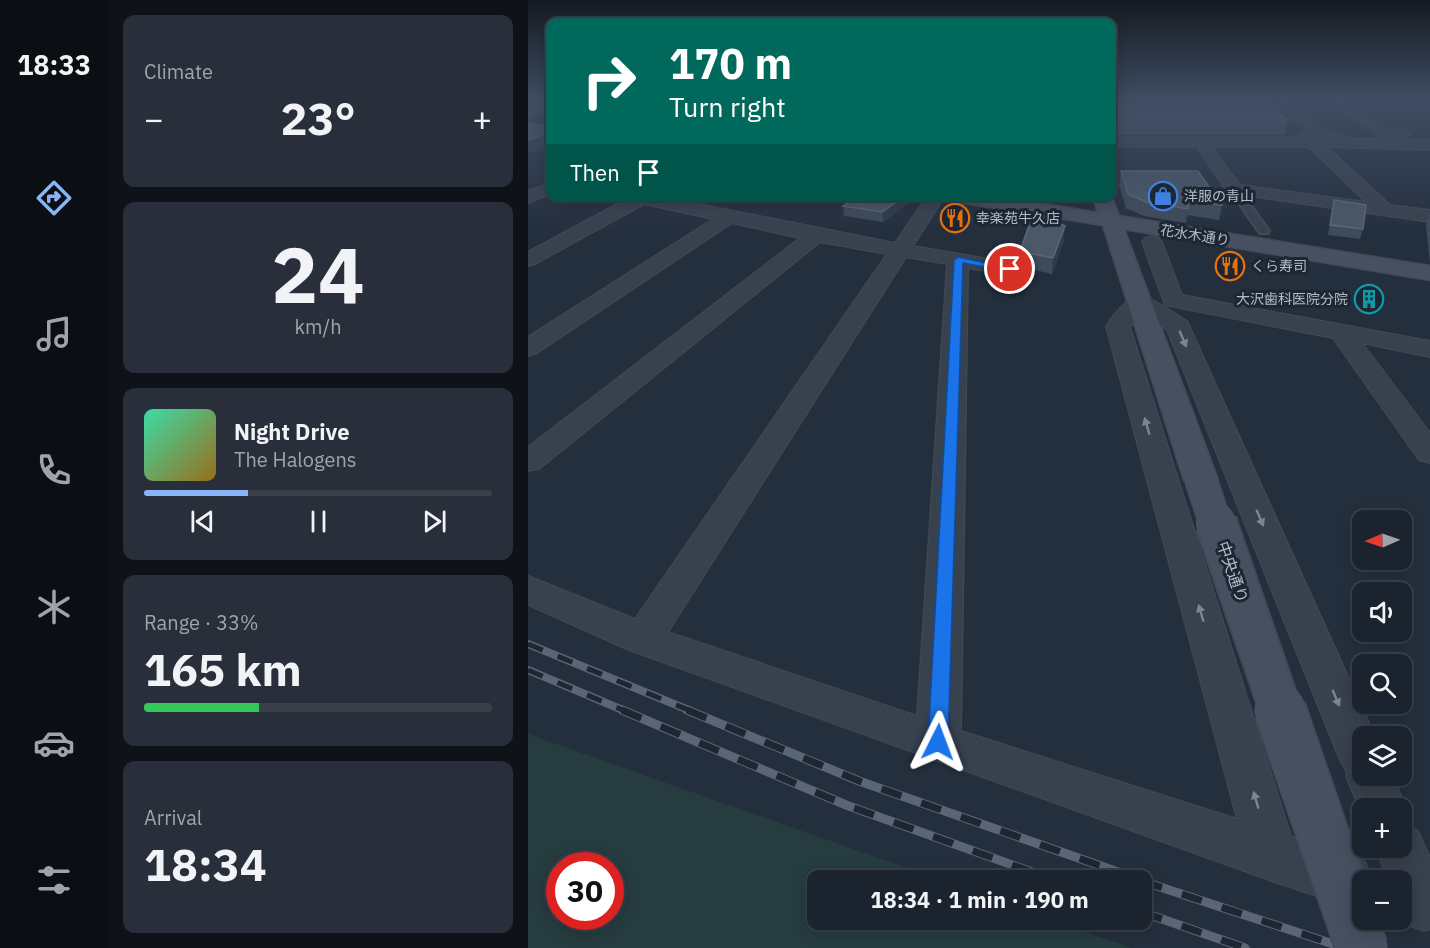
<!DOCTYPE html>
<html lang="en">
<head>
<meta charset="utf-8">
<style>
  :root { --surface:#1b232e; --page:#282f3a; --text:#f1f3f6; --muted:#a0a4aa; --line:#39404a; --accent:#8ab4f8 }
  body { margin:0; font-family:"IBM Plex Sans","Noto Sans JP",sans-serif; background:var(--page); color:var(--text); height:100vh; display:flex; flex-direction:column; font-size:22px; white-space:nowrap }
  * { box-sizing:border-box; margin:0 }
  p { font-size:20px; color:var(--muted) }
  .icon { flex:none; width:33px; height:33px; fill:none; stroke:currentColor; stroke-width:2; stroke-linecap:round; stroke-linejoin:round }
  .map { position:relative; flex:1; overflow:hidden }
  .sheet { display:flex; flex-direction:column; gap:15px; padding:15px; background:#0f1319; width:420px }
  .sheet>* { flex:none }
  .hud { position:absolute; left:18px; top:18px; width:570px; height:183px; border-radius:12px; box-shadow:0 3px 15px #0003,0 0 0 2px var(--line); background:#00695c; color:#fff; overflow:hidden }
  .needle { width:39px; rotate:268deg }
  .tools { position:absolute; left:824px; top:510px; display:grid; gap:12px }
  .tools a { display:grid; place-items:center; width:60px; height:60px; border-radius:12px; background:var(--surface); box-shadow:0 3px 15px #0003,0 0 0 2px var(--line); font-size:30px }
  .speed { position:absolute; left:18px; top:852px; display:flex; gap:12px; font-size:30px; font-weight:700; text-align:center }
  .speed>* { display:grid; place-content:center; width:78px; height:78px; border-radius:50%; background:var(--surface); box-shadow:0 3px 15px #0003,0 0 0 2px var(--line); line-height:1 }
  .speed .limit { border:9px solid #d22; background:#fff; color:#111 }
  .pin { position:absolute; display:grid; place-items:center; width:51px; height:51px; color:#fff; margin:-26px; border:3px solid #fff; border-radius:50%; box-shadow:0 2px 6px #0007 }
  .me { position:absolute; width:66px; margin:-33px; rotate:3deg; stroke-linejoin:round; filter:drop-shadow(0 0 4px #0008) }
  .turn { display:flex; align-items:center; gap:21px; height:126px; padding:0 24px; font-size:27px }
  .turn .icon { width:78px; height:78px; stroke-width:2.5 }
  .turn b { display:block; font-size:42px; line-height:51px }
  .then { display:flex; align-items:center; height:57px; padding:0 24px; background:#0003; gap:12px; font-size:22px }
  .big { font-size:45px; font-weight:700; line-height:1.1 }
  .sheet .widget { flex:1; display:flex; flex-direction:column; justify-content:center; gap:9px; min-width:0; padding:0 21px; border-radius:12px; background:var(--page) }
  .sheet .dial { align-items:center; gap:0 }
  .dial b { font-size:78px; line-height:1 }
  .song { display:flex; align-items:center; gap:18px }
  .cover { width:72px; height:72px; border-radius:9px; background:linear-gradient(135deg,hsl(160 70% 55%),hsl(40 70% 35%)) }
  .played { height:6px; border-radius:3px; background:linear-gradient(90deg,var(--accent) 30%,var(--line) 30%) }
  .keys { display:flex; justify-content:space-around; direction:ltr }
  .heat { display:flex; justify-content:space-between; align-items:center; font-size:33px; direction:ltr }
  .charge { height:9px; border-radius:4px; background:linear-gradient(90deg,#34c759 33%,var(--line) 0) }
  .trip { position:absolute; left:279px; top:870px; width:345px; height:60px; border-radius:12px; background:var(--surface); box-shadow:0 3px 15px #0003,0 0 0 2px var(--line); font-weight:700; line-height:60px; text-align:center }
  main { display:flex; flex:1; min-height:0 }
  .tabs { display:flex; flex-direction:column; width:108px; justify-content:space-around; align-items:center; background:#0b0e12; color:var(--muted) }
  .tabs .icon { width:42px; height:42px }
  .tabs .selected { color:var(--accent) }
  .tabs b { font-size:27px; color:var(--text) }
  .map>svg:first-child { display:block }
  .green { fill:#263c3f; fill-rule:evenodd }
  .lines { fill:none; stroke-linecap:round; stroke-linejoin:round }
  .lane-casing { stroke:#414a57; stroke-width:4 }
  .street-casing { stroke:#414a57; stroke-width:2 }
  .secondary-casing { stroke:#414a57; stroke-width:3 }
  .lane { fill:#38414e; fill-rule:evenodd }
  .street { fill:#38414e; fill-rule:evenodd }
  .secondary { fill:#465061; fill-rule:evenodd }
  .rail-far1-casing { stroke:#5a6575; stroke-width:8 }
  .rail-casing { stroke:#5a6575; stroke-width:9 }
  .rail-far1 { stroke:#1d2633; stroke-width:5; stroke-dasharray:16; stroke-linecap:butt }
  .rail { stroke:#1d2633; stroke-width:7; stroke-dasharray:21; stroke-linecap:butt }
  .secondary-bridge-far2-casing { stroke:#414a57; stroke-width:34; stroke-linecap:butt }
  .secondary-bridge-far1-casing { stroke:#414a57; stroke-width:44; stroke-linecap:butt }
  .secondary-bridge-casing { stroke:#414a57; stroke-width:54; stroke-linecap:butt }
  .secondary-bridge-far2 { stroke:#465061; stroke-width:32 }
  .secondary-bridge-far1 { stroke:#465061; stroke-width:40 }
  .secondary-bridge { stroke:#465061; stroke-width:51 }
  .wall { fill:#3f4b5c }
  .shaded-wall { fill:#2f3b4b }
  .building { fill:#4b5868; stroke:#5c6777; stroke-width:1.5 }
  .oneway { fill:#7c8592 }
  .route { fill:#1a73e8; stroke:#114b97; stroke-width:1.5 }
  .labels { text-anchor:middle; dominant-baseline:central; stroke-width:6; stroke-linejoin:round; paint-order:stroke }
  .far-poi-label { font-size:14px; fill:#b4bcc9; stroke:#1d2633; text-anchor:start }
  .far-street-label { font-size:14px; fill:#b4bcc9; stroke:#1d2633 }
  .street-label { font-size:16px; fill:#b4bcc9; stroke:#1d2633 }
</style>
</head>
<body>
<main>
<nav class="tabs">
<b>18:33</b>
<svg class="icon selected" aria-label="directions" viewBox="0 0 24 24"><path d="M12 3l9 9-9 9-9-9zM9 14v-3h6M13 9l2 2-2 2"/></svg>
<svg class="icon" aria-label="music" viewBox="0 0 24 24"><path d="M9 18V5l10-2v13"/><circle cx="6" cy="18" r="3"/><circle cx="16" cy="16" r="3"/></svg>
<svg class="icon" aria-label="phone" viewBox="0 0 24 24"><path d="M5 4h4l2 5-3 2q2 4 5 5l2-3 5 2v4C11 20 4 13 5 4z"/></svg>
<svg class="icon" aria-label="climate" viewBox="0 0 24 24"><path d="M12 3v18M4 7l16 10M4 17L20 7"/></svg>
<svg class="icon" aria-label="car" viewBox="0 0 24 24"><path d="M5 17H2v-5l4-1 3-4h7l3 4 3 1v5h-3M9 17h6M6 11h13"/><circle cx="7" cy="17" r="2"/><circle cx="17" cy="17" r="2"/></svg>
<svg class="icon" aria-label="filters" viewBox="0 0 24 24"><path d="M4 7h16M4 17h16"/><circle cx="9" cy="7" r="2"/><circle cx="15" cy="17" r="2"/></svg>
</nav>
<section class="sheet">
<div class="widget"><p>Climate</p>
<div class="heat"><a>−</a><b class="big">23°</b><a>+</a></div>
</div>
<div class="widget dial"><b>24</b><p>km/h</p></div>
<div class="widget">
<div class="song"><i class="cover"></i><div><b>Night Drive</b><p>The Halogens</p></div></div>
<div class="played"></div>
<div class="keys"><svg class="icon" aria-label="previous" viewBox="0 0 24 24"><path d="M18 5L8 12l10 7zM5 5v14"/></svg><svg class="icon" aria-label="pause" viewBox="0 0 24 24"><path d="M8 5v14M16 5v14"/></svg><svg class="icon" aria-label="next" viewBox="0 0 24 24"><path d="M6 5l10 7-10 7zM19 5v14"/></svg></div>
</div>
<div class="widget"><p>Range · 33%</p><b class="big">165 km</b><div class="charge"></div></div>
<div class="widget"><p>Arrival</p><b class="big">18:34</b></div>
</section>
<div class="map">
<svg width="902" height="948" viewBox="0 0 902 948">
  <rect width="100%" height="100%" fill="#242f3e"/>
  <path class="green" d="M 0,734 L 413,880 L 290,880 L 290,920 L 523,920 L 604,948 L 0,948 ZM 32,866 L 82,866 L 82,916 L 32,916 Z"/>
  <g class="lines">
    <g class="lane-casing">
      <path id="lane" d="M 703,187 L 709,187 L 741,231 L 740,233 L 732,233 L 701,189 Z"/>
    </g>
    <g class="street-casing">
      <path id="street" d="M 22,100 L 22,109 L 0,118 L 0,109 Z
        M 745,100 L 758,100 L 795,130 L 816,135 L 818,138 L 902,140 L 902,150 L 799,147 L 862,205 L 902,210 L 902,222 L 700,193 L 669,147 L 584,146 L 584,137 L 771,137 L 770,135 L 772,132 L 778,131 ZM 684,147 L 781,147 L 838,202 L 712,185 Z
        M 801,100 C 825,98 837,117 857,128 C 866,133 877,126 884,134 L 877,138 L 851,137 Z
        M 22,183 L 22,194 L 0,203 L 0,191 Z
        M 93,196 L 130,196 L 367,243 L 399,196 L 417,196 L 385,246 L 490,264 L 493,269 L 490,274 L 482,275 L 440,268 L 433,731 L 709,819 L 578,326 C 609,280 619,297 659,321 L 847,736 L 834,736 L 834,776 L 864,776 L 879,808 L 873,822 L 873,808 L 834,808 L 834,815 L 818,776 L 819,773 L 811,758 L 639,330 L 614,314 L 602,327 L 763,836 L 837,862 L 845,880 L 834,880 L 834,900 L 819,906 L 744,881 L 101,650 L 0,605 L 0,576 L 107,619 L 359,254 L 292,242 L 11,469 L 0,471 L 0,447 L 272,238 L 204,223 L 9,353 L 0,356 L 0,337 L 185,219 L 116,204 L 7,264 L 0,266 L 0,252 L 97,200 ZM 378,257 L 419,264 L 389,716 L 140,632 Z
        M 624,236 L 631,238 L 634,242 L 654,295 L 902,341 L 902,357 L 834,343 L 902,433 L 902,463 L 891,460 L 805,338 L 637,305 L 614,242 L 617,238 Z
        M 873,824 L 890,831 L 902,858 L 902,929 L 896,931 L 877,924 L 873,913 L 873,880 L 860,880 L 847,848 L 873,848 Z"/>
    </g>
    <g class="secondary-casing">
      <path id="secondary" d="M 422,196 L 469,196 L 570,213 L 565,196 L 583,196 L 591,216 L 902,266 L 902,280 L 596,229 L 690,480 L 685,487 L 673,490 L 661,487 L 656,480 L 575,225 L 431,202 L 424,200 Z"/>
    </g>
    <use href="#lane" class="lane"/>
    <use href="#street" class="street"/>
    <use href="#secondary" class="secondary"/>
    <g class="rail-far1-casing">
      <path id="rail-far1" d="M 0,644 L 163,711
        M 0,670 L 97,711"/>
    </g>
    <g class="rail-casing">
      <path id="rail" d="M 94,710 L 318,805 L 526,880
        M 159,710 L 331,781 L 613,880
        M 614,881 L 817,948
        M 614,912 L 717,948"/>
    </g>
    <use href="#rail-far1" class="rail-far1"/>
    <use href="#rail" class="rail"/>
    <g class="secondary-bridge-far2-casing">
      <path id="secondary-bridge-far2" d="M 673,480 L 688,525"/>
    </g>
    <g class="secondary-bridge-far1-casing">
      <path id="secondary-bridge-far1" d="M 688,523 L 753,711"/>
    </g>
    <g class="secondary-bridge-casing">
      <path id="secondary-bridge" d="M 752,710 L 834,948"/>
    </g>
    <use href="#secondary-bridge-far2" class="secondary-bridge-far2"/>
    <use href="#secondary-bridge-far1" class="secondary-bridge-far1"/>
    <use href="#secondary-bridge" class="secondary-bridge"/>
  </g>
  <path class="wall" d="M 584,100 L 760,120 L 757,135 L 584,135 Z
    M 593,171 L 694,205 L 691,220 L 659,215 L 658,223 L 616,216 L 598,208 L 591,185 Z
    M 500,196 L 547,196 L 547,198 L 500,198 Z
    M 385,200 L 355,222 L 316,216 L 315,206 Z
    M 806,200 L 835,229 L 832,239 L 800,235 Z
    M 902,213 L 902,264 L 898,225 Z
    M 536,241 L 524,274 L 494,267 L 492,263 L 493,248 Z"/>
  <path class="shaded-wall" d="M 22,132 L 22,146 L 0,153 L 0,140 Z
    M 377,196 L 385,196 L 385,200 L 355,222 L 354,212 Z
    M 537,226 L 536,241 L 524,274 L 525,258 Z"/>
  <path class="building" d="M 584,100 L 739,100 L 760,120 L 584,120 Z
    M 0,123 L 22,127 L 22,132 L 0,140 Z
    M 593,171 L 670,171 L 694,205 L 661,201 L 660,209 L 618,202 L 600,194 Z
    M 330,196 L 377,196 L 354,212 L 315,206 Z
    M 806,200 L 838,205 L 835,229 L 802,225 Z
    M 506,212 L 537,226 L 525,258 L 495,252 L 493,248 Z"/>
  <defs><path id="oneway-solid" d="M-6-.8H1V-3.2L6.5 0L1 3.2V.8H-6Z" transform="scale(1.5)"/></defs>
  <g class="oneway">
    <use href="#oneway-solid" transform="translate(655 339) rotate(67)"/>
    <use href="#oneway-solid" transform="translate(619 426) rotate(-106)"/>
    <use href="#oneway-solid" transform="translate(732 518) rotate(67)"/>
    <use href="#oneway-solid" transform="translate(673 613) rotate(-106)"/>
    <use href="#oneway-solid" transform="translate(808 698) rotate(67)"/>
    <use href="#oneway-solid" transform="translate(728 800) rotate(-106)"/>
  </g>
  <linearGradient id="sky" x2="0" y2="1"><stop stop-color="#141a22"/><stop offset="0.43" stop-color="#3f4d63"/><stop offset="1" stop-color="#3f4d63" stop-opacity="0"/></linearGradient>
  <rect width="902" height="232" fill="url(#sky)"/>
  <path class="route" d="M 430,257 L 486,269 L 482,272 L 435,263 L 420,742 L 417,749 L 410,751 L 403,749 L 400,742 L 426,260 Z"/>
  <defs>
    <g id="shop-ring" transform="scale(1.5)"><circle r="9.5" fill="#1d2633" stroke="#3f7fe0" stroke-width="1.5"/><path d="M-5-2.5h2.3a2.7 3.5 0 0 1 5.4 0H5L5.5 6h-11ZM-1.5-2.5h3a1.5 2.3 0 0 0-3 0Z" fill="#3f7fe0"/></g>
    <g id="restaurant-ring" transform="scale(1.5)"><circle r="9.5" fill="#1d2633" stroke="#e8710a" stroke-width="1.5"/><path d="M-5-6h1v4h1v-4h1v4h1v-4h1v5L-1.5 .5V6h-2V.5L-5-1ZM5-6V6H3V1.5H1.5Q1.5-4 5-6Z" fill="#e8710a"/></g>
    <g id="building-ring" transform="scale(1.5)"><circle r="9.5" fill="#1d2633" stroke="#0f9aa8" stroke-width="1.5"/><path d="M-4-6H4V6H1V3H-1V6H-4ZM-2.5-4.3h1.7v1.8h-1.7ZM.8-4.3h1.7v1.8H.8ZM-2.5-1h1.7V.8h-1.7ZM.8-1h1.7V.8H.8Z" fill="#0f9aa8"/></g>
  </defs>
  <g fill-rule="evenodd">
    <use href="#shop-ring" x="635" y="196"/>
    <use href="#restaurant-ring" x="427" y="218"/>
    <use href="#restaurant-ring" x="702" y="266"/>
    <use href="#building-ring" x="841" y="299"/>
  </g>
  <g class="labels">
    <g class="far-poi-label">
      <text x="656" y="196">洋服の青山</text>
      <text x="448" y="218">幸楽苑牛久店</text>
      <text x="723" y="266">くら寿司</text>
      <text x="820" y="299" text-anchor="end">大沢歯科医院分院</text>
    </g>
    <g class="far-street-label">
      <text transform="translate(667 235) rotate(9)">花水木通り</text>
    </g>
    <g class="street-label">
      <text transform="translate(705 572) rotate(71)">中央通り</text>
    </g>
  </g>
</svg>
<div class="tools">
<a><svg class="needle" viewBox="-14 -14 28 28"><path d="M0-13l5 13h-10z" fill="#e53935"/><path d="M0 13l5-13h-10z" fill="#a0a4aa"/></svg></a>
<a><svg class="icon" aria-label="sound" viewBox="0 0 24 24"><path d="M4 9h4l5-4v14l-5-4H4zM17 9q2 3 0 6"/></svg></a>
<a><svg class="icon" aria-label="search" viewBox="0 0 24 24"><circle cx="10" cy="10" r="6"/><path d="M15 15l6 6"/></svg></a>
<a><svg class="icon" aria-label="layers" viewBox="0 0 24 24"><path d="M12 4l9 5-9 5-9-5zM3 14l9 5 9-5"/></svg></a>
<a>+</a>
<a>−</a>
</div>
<div class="speed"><div class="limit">30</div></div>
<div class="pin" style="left:482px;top:269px;background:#d93025"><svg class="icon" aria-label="arrive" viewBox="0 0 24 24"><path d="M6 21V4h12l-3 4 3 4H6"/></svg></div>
<svg class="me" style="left:410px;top:742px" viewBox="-20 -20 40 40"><path d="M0-17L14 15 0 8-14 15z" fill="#1a73e8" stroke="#fff" stroke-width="4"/></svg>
<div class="trip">18:34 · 1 min · 190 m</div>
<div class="hud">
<div class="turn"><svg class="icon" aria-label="right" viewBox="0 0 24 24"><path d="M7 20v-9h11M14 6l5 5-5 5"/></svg><div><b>170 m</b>Turn right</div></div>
<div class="then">Then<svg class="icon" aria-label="arrive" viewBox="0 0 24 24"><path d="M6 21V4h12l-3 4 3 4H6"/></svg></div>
</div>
</div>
</main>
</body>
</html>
